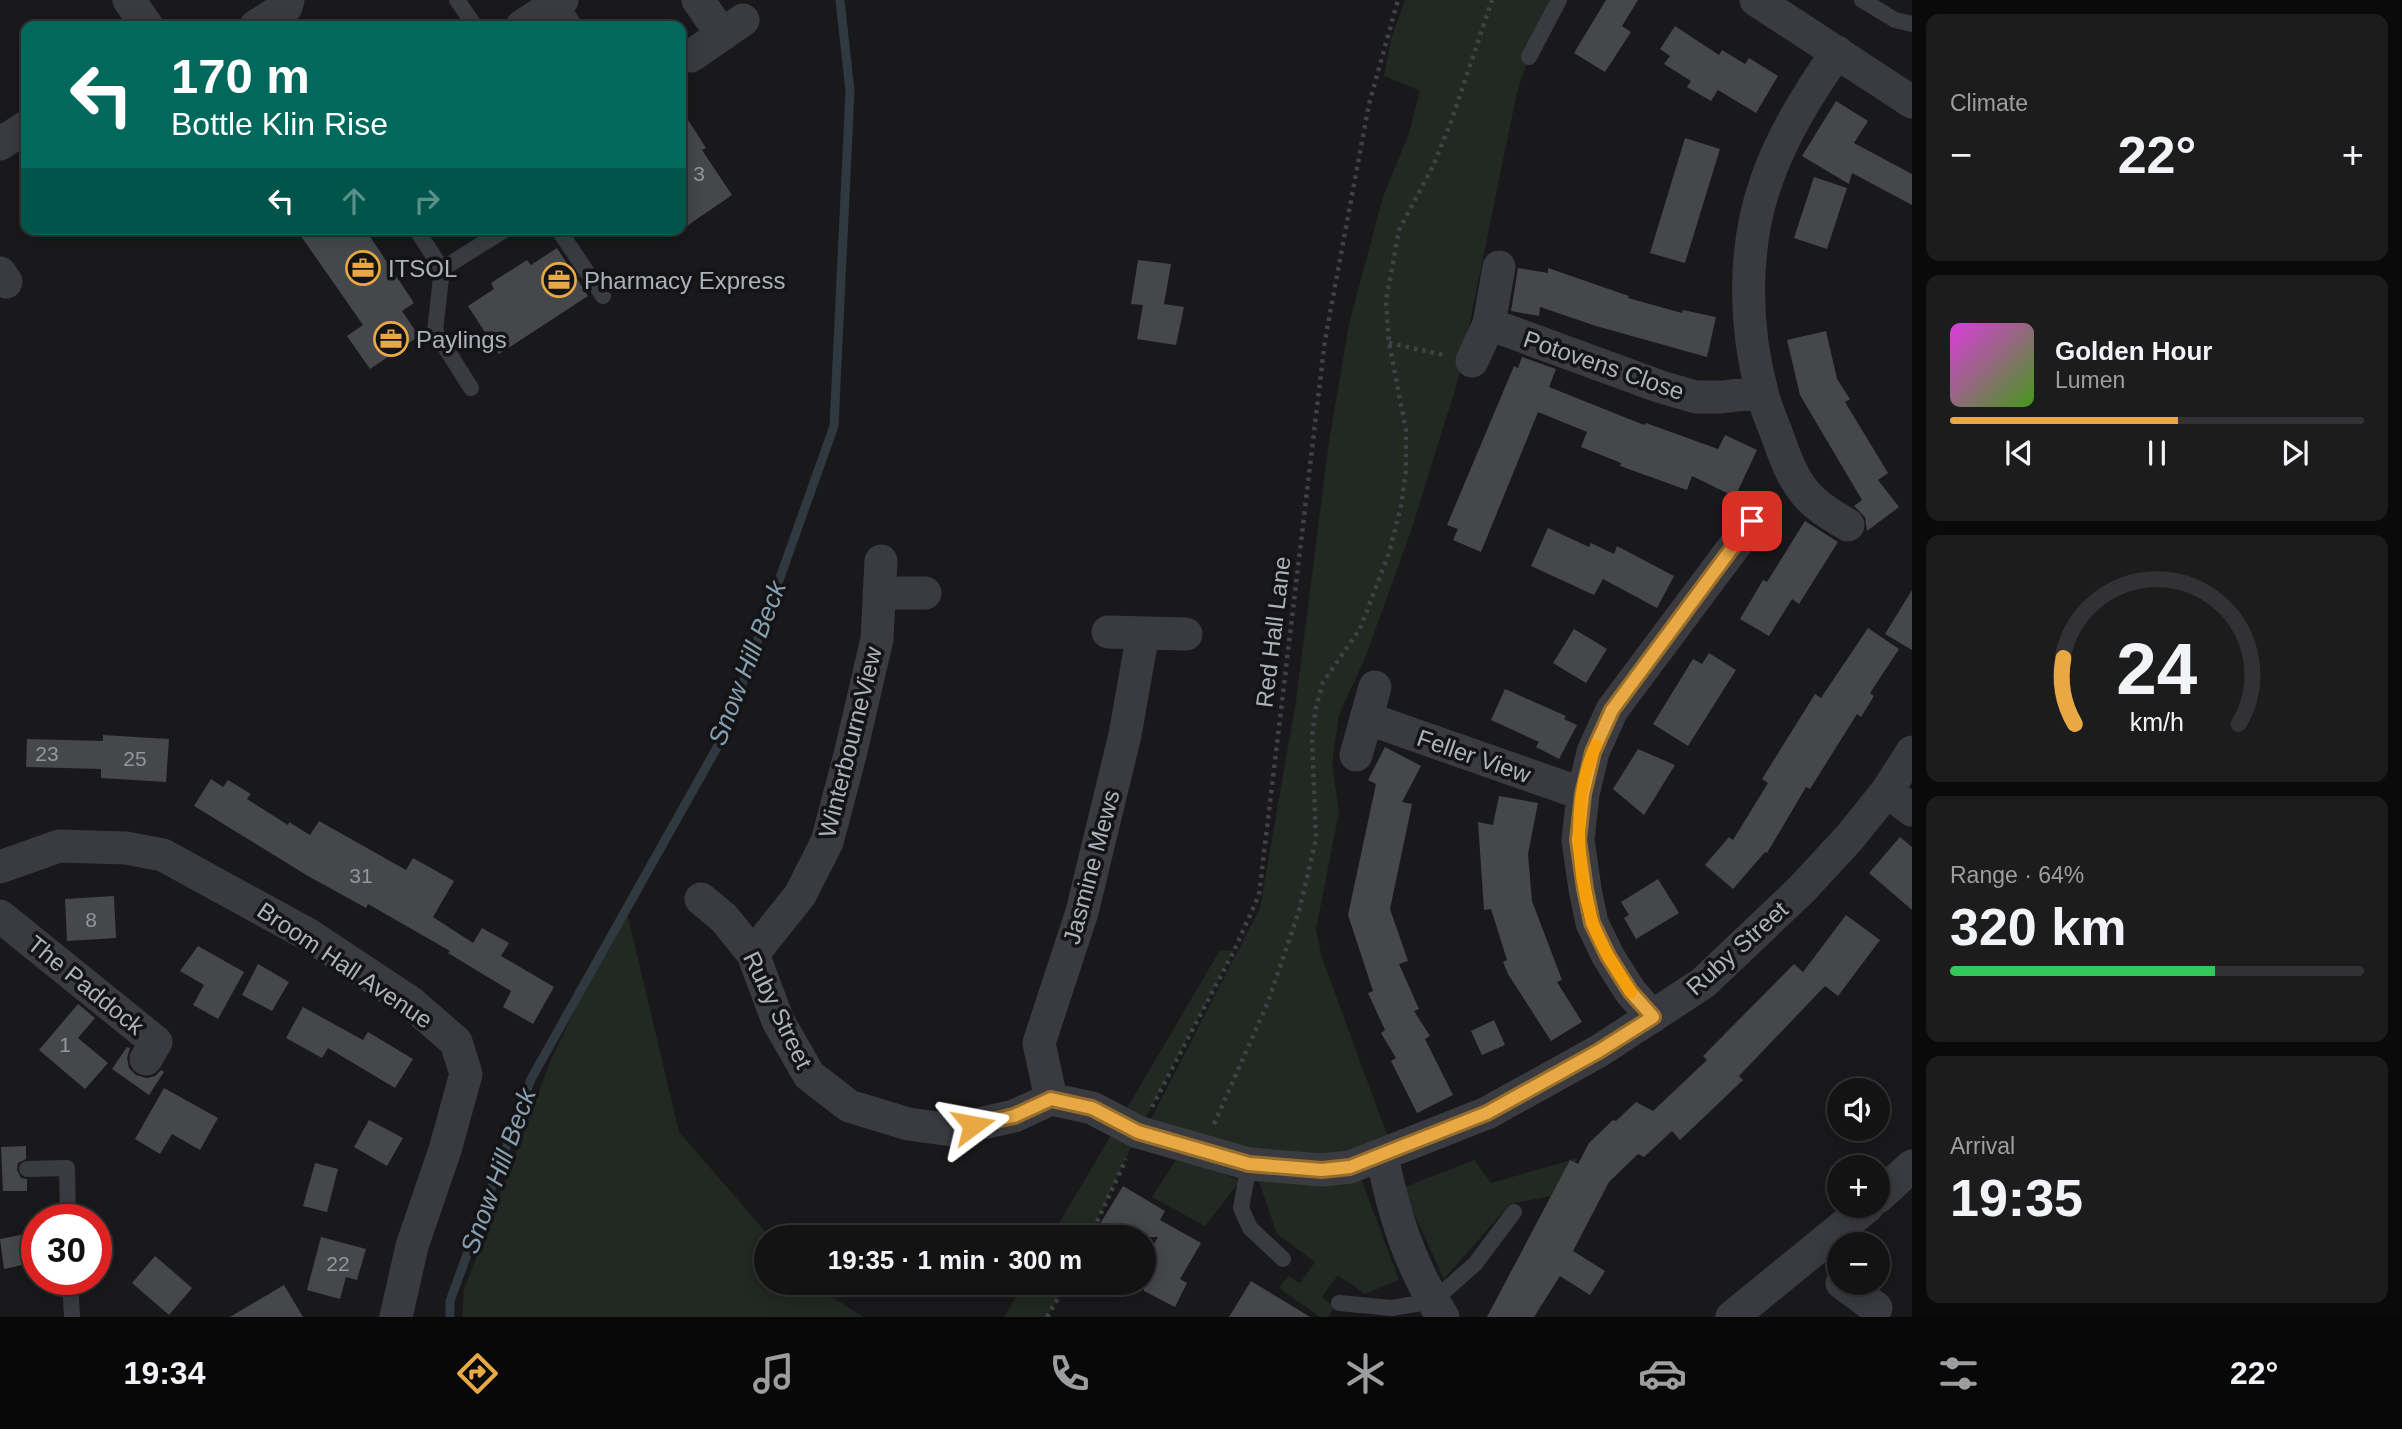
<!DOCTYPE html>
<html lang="en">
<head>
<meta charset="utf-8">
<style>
  :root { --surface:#131314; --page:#1c1c1d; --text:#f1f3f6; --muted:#9d9ea0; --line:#323234; --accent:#e8a944 }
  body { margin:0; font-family:Helvetica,sans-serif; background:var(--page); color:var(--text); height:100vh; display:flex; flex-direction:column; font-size:26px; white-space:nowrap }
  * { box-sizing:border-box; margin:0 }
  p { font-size:23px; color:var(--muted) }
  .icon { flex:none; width:38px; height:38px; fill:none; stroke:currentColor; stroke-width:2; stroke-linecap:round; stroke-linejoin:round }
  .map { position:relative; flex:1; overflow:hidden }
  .details { display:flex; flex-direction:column; gap:14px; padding:14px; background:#0a0a0b; width:490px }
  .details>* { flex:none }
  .guide { position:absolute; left:21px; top:21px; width:665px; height:214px; border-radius:14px; box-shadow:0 4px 18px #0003,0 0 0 2px var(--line); background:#00695c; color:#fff; overflow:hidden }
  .controls { position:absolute; left:1827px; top:1078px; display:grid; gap:14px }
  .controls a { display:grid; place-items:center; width:63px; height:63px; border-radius:50%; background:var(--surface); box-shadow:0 4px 18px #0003,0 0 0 2px var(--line); font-size:35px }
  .speed { position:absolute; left:21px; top:1204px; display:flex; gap:14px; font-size:35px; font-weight:700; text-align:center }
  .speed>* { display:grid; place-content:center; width:91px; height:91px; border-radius:50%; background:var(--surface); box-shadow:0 4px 18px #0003,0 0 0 2px var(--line); line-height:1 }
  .speed .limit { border:10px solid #d22; background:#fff; color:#111 }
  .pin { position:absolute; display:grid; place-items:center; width:60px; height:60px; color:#fff; margin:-30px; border-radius:14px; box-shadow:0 4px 10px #0006 }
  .me { position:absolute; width:77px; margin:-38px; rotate:77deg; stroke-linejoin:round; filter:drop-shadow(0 0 5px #0008) }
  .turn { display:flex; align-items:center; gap:24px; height:147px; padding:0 35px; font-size:32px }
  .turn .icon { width:91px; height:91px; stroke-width:2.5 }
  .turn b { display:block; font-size:49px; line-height:60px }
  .lanes { display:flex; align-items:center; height:66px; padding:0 35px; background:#0003; justify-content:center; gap:35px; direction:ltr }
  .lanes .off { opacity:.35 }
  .big { font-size:52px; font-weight:800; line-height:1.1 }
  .details .widget { flex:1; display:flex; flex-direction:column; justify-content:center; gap:10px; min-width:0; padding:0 24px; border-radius:14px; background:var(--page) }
  .details .dial { align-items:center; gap:0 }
  .dial svg { height:182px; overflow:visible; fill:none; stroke:var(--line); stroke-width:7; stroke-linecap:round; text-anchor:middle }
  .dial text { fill:var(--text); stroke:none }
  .song { display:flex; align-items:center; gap:21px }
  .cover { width:84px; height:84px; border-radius:10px; background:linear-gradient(135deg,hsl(300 70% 55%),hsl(100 70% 35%)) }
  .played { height:7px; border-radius:4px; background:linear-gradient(90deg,var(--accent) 55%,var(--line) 55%) }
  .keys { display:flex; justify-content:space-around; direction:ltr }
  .heat { display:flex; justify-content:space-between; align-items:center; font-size:38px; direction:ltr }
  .charge { height:10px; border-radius:5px; background:linear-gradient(90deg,#34c759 64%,var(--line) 0) }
  .trip { position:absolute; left:754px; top:1225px; width:402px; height:70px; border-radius:35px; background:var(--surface); box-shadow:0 4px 18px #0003,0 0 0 2px var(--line); font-weight:800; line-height:70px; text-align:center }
  .dock { display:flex; height:112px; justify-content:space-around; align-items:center; background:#080808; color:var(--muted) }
  .dock .icon { width:49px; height:49px }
  .dock .on { color:var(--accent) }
  .dock b { font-size:32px; color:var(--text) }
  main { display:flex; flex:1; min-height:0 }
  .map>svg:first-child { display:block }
  .green { fill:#212922 }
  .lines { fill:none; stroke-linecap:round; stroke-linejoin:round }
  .stream { stroke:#30393f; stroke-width:9 }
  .building { fill:#46474b }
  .path { stroke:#404247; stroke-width:4.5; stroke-dasharray:3.5 5; stroke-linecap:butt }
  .service { stroke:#3a3b40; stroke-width:16 }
  .minor { stroke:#3a3b40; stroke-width:33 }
  .route-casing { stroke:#976e2c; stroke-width:18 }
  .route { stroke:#e8a944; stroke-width:12 }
  .slow { stroke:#f59e0b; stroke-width:12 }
  .labels { text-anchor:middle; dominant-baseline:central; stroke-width:7; stroke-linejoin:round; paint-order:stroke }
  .number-label { font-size:21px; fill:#92969e }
  .poi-label { font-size:24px; fill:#acb1ba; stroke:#141416; text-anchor:start }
  .street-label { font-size:24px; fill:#acb1ba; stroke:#141416 }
  .water-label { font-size:26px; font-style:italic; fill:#86a0b2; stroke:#141416 }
</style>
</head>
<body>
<main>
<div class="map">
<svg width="1912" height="1317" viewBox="0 0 1912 1317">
  <rect width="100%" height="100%" fill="#19191b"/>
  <path class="green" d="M 1405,0 L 1559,0 L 1529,57 L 1517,92 L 1458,380 L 1411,531 L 1365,658 L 1339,715 L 1332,763 L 1339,812 L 1316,929 L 1322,958 L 1389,1140 L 1357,1153 L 1311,1157 L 1261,1154 L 1151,1119 L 1260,908 L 1296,701 L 1328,449 L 1349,324 L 1383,197 L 1409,133 L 1420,91 L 1384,76 L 1391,39 Z
    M 625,904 L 679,1132 L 770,1237 L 766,1237 L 766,1283 L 809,1283 L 864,1317 L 462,1317 L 464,1290 L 550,1062 Z
    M 1220,950 L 1234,951 L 1138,1132 L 1090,1237 L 1051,1237 Z
    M 1179,1155 L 1240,1181 L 1205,1226 L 1152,1197 Z
    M 1578,1158 L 1552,1196 L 1510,1204 L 1444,1279 L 1402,1188 L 1474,1160 L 1491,1183 Z
    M 1360,1176 L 1399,1280 L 1365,1294 L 1338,1275 L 1322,1297 L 1335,1307 L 1328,1317 L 1320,1317 L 1279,1288 L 1288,1276 L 1300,1283 L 1315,1262 L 1277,1234 L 1258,1179 Z
    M 1024,1283 L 1067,1283 L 1047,1317 L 1004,1317 Z"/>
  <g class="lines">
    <path class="stream" d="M 450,1317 L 450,1301 L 531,1079 L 724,735 L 834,426 L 850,91 L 840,0"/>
  </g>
  <path class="building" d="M 1606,0 L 1638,0 L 1622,26 L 1631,32 L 1605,72 L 1574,53 Z
    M 1675,26 L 1719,55 L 1722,50 L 1745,64 L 1749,58 L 1778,76 L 1756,113 L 1718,90 L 1711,101 L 1687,87 L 1691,81 L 1664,64 L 1670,56 L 1660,49 Z
    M 1836,101 L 1868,121 L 1854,143 L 1912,174 L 1912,205 L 1852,173 L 1849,184 L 1802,156 Z
    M 681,109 L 706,148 L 702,150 L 732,195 L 681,230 Z
    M 1685,138 L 1720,149 L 1685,263 L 1650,253 Z
    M 1814,177 L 1847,188 L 1827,249 L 1794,238 Z
    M 296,229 L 365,229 L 414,303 L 402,311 L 419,336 L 370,369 L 347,336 L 363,325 Z
    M 557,248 L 588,296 L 499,354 L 468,306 L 494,289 L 491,283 L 527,260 L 531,265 Z
    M 1138,260 L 1171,264 L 1164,304 L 1184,307 L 1176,345 L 1137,339 L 1143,305 L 1131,304 Z
    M 1518,268 L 1548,273 L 1548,268 L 1629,296 L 1628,298 L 1682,313 L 1683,310 L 1716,317 L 1707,357 L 1596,326 L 1540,307 L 1539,316 L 1511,311 Z
    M 1826,331 L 1837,379 L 1850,399 L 1845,402 L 1888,473 L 1878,480 L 1899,507 L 1867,531 L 1865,517 L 1854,506 L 1862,500 L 1800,395 L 1787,340 Z
    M 1522,357 L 1556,369 L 1549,387 L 1644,425 L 1646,423 L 1718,449 L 1725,435 L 1757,450 L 1735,497 L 1692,476 L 1687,490 L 1620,466 L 1621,463 L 1581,447 L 1587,432 L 1538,412 L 1481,552 L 1453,540 L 1458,529 L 1447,525 L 1514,366 L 1518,368 Z
    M 1805,521 L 1838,542 L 1799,604 L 1792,599 L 1769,636 L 1740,619 L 1763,580 L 1767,582 Z
    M 1548,528 L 1589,547 L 1591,543 L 1614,554 L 1617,546 L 1674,576 L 1657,608 L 1603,579 L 1594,595 L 1531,566 Z
    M 1912,590 L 1912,650 L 1885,634 Z
    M 1868,628 L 1899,649 L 1870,693 L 1874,696 L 1861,717 L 1857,714 L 1810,789 L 1806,787 L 1767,853 L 1765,852 L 1733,889 L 1705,865 L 1729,837 L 1733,840 L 1768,783 L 1762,779 L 1815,694 L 1821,698 Z
    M 1574,629 L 1607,649 L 1586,683 L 1553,663 Z
    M 1709,653 L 1736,670 L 1688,746 L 1653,724 L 1693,659 L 1702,664 Z
    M 1505,689 L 1566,716 L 1564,719 L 1577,725 L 1559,759 L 1536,747 L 1539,742 L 1491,720 Z
    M 103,735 L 169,739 L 166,782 L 101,778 L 101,769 L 26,767 L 27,739 L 103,741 Z
    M 1385,747 L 1421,766 L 1402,802 L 1412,804 L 1390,909 L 1408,961 L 1399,964 L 1419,1009 L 1414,1011 L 1430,1036 L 1425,1039 L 1453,1095 L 1417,1113 L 1391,1061 L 1396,1058 L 1381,1033 L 1385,1030 L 1368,993 L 1373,991 L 1348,915 L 1376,784 L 1368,780 Z
    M 1638,749 L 1675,765 L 1644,815 L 1613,789 Z
    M 211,779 L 223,787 L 228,780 L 251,794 L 247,799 L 288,825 L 289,822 L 310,835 L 319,821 L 406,870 L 413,858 L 454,881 L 433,917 L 473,943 L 482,928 L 509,943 L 501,956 L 554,987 L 533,1024 L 503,1007 L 511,991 L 448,953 L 450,951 L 368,904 L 366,908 L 308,876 L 194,806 Z
    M 1499,796 L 1538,803 L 1528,854 L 1532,901 L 1562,980 L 1557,982 L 1582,1022 L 1551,1041 L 1508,974 L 1503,962 L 1507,960 L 1491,909 L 1484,910 L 1478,822 L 1493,825 Z
    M 1900,837 L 1912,847 L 1912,910 L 1869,873 Z
    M 1658,879 L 1679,913 L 1636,939 L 1624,918 L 1629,915 L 1621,902 Z
    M 114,896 L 116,938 L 67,941 L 65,899 Z
    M 1846,915 L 1880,940 L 1838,996 L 1825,986 L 1739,1076 L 1743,1080 L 1680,1140 L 1672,1131 L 1644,1157 L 1638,1154 L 1609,1182 L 1573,1251 L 1605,1271 L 1590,1295 L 1560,1276 L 1534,1317 L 1487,1317 L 1570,1160 L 1578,1164 L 1589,1143 L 1613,1120 L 1616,1121 L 1636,1102 L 1653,1111 L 1707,1060 L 1703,1056 L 1794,964 L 1803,972 Z
    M 198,946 L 244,972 L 218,1019 L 193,1005 L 204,985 L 180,971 Z
    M 258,964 L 289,982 L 272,1011 L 242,995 Z
    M 78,1004 L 95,1018 L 78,1038 L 108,1063 L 85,1089 L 39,1050 Z
    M 303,1007 L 363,1040 L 368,1032 L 413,1059 L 395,1088 L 328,1048 L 322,1058 L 286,1038 Z
    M 1494,1020 L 1505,1045 L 1482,1055 L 1471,1031 Z
    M 127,1047 L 130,1048 L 127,1058 L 129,1068 L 136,1075 L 147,1078 L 155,1076 L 161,1070 L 164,1072 L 149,1095 L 112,1069 Z
    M 164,1088 L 218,1118 L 200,1150 L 172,1134 L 160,1154 L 135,1139 Z
    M 369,1120 L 403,1138 L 387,1166 L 354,1147 Z
    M 26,1146 L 26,1159 L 18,1163 L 17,1170 L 21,1178 L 27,1179 L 27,1191 L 3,1191 L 1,1147 Z
    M 315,1163 L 338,1169 L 327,1212 L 303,1206 Z
    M 1123,1186 L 1165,1211 L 1160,1220 L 1201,1243 L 1180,1279 L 1187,1283 L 1175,1307 L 1144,1291 L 1144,1261 L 1158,1237 L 1092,1237 Z
    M 30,1233 L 36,1262 L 4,1269 L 0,1239 Z
    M 321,1237 L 366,1249 L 357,1280 L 346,1277 L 340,1299 L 307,1290 Z
    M 155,1256 L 192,1288 L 169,1315 L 132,1283 Z
    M 1251,1281 L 1310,1317 L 1229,1317 Z
    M 284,1285 L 303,1317 L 230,1317 Z"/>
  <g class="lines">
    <path class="path" d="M 1389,343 L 1444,355
      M 1152,1107 L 1234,951 L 1259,895 L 1325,340 L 1369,104 L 1398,0
      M 1214,1124 L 1268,1002 L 1299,911 L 1307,878 L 1316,839 L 1312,737 L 1316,707 L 1323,682 L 1360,629 L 1389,553 L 1401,506 L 1406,470 L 1406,430 L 1389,343 L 1386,301 L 1399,230 L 1433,166 L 1451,122 L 1492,0
      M 1090,1237 L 1126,1159
      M 1047,1317 L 1067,1283"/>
    <path class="service" d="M 457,0 L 475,26
      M 1862,0 L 1895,20 L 1912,24
      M 559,2 L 575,26
      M 1529,57 L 1559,0
      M 416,229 L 442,269 L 435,331 L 471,388
      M 558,229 L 603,296
      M 442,269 L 506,229
      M 1249,1164 L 1241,1208 L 1250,1228 L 1283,1259
      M 27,1169 L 67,1168 L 68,1220
      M 70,1279 L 72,1317
      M 1339,1303 L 1392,1308 L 1433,1301 L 1475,1264 L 1514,1212"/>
    <path class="minor" d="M 129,0 L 147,26
      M 698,0 L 722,35
      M 1756,0 L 1912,102
      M 256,26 L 286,7 L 288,0
      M 522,26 L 562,0
      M 1837,52 C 1809,93 1782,135 1766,182 C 1743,247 1744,326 1762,392 C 1765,406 1771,419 1776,432 C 1785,457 1793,483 1813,501 C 1823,511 1837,518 1848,525
      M 691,56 L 743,20
      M 0,144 L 26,127
      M 0,273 L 6,282
      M 1489,324 L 1661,387 L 1696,397 L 1722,397 L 1762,392
      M 1472,361 L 1489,324 L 1499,267
      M 879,593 L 925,593
      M 1108,632 L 1186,634
      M 1366,718 L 1583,794
      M 1356,755 L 1375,687
      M 1887,791 L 1912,810
      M 0,867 L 59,846 L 126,848 L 163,855 L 309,935 L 410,1002 L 456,1042 L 466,1074 L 445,1150 L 412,1246 L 396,1317
      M 701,899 L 724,918 L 753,954 L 778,1021 L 809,1075 L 849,1106 L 908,1124 L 952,1130 L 1014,1116 L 1051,1099 L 1092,1108 L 1138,1132 L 1249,1164 L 1322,1170 L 1350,1167 L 1487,1113 L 1599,1051 L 1703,983 L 1802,889 L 1850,837 L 1887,791 L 1912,752
      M 0,916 L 156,1042 L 146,1059
      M 753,954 L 800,895 L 827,842 L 850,755 L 877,639 L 881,561
      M 1652,1017 L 1630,991 L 1608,956 L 1592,923 L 1585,889 L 1578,840 L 1583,794 L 1593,752 L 1612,710 L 1753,521
      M 1051,1099 L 1039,1043 L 1082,912 L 1125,735 L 1143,633
      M 1382,1156 C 1394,1215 1410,1266 1443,1317
      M 1878,1197 L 1912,1166
      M 1842,1283 L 1876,1308
      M 1732,1317 L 1868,1206"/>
  </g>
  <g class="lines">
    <g class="route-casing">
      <path id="route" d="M 973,1125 L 1014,1116 L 1051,1099 L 1092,1108 L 1138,1132 L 1249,1164 L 1322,1170 L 1350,1167 L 1487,1113 L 1599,1051 L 1653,1017 L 1630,991 L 1608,956 L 1592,923 L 1585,889 L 1578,840 L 1583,794 L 1593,752 L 1612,710 L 1752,521"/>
    </g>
    <use href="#route" class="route"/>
    <path class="slow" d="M 1596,745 C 1572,796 1576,868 1592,921 C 1600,946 1617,970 1631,992"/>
  </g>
  <defs>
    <g id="office-ring" transform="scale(1.75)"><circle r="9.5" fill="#141416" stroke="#e8a944" stroke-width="1.5"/><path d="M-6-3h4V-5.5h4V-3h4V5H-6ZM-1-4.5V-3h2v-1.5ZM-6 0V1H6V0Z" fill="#e8a944"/></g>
  </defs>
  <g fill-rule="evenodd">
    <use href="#office-ring" x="363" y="268"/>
    <use href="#office-ring" x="559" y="280"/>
    <use href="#office-ring" x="391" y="339"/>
  </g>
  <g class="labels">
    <g class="number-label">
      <text x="699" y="173">3</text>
      <text x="47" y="753">23</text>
      <text x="135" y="758">25</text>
      <text x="361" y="875">31</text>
      <text x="91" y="919">8</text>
      <text x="65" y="1044">1</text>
      <text x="338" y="1263">22</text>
    </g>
    <g class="poi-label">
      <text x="388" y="268">ITSOL</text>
      <text x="584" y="280">Pharmacy Express</text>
      <text x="416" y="339">Paylings</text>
    </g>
    <g class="street-label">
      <text transform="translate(1604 365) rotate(19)">Potovens Close</text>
      <text transform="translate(1273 632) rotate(-83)">Red Hall Lane</text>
      <text transform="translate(850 742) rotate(-76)">WinterbourneView</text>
      <text transform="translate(1474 756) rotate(19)">Feller View</text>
      <text transform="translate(1091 867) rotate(-75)">Jasmine Mews</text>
      <text transform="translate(1737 948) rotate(-42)">Ruby Street</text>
      <text transform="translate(345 965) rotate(34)">Broom Hall Avenue</text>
      <text transform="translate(86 985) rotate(39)">The Paddock</text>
      <text transform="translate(778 1010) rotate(64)">Ruby Street</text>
    </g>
    <g class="water-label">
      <text transform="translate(747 663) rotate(-69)">Snow Hill Beck</text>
      <text transform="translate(498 1171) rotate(-70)">Snow Hill Beck</text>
    </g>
  </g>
</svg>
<div class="controls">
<a><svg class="icon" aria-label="sound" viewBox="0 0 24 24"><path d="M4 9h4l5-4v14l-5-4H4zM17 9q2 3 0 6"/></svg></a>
<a>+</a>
<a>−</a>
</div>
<div class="speed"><div class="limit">30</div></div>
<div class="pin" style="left:1752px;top:521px;background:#d93025"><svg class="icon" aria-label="arrive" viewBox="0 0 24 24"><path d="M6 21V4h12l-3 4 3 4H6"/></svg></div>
<svg class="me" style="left:973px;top:1125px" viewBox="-20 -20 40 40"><path d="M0-17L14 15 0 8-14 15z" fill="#e8a944" stroke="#fff" stroke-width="4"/></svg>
<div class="trip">19:35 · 1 min · 300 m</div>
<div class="guide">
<div class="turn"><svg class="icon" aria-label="left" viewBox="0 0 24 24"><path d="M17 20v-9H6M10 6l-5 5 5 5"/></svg><div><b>170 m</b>Bottle Klin Rise</div></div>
<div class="lanes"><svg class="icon" aria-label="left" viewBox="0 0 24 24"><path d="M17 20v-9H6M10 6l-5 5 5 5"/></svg><svg class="icon off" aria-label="ahead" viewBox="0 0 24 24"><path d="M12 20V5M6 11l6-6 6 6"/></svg><svg class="icon off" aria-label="right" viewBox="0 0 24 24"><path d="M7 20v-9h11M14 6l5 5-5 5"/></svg></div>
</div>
</div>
<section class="details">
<div class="widget"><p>Climate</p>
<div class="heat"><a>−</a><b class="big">22°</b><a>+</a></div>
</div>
<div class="widget">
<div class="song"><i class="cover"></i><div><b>Golden Hour</b><p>Lumen</p></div></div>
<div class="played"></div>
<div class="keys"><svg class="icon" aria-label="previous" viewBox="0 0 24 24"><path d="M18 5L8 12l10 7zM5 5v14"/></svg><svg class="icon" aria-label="pause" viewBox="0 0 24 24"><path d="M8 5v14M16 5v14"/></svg><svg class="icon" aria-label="next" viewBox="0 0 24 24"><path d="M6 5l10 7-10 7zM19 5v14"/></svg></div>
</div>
<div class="widget dial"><svg viewBox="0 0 100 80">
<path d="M14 69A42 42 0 1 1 86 69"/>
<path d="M14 69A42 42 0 0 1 9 40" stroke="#e8a944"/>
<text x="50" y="56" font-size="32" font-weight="700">24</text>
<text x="50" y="72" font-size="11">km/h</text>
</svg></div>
<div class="widget"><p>Range · 64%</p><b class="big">320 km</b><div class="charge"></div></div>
<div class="widget"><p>Arrival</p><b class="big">19:35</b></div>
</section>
</main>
<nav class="dock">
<b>19:34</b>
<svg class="icon on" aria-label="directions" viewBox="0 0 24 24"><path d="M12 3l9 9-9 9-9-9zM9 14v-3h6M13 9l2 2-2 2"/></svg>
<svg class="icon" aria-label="music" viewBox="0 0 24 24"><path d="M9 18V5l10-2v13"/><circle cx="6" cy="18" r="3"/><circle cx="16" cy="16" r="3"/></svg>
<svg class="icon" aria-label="phone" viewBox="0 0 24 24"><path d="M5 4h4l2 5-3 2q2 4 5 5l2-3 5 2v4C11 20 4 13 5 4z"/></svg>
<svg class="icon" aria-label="climate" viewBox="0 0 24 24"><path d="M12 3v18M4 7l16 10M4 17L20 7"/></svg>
<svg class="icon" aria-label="car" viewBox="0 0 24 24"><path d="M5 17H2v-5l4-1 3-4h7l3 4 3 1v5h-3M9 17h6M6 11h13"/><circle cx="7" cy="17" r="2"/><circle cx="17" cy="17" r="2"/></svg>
<svg class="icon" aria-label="filters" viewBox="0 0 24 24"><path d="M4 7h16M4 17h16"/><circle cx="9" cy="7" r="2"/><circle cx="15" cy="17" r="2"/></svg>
<b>22°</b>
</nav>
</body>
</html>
